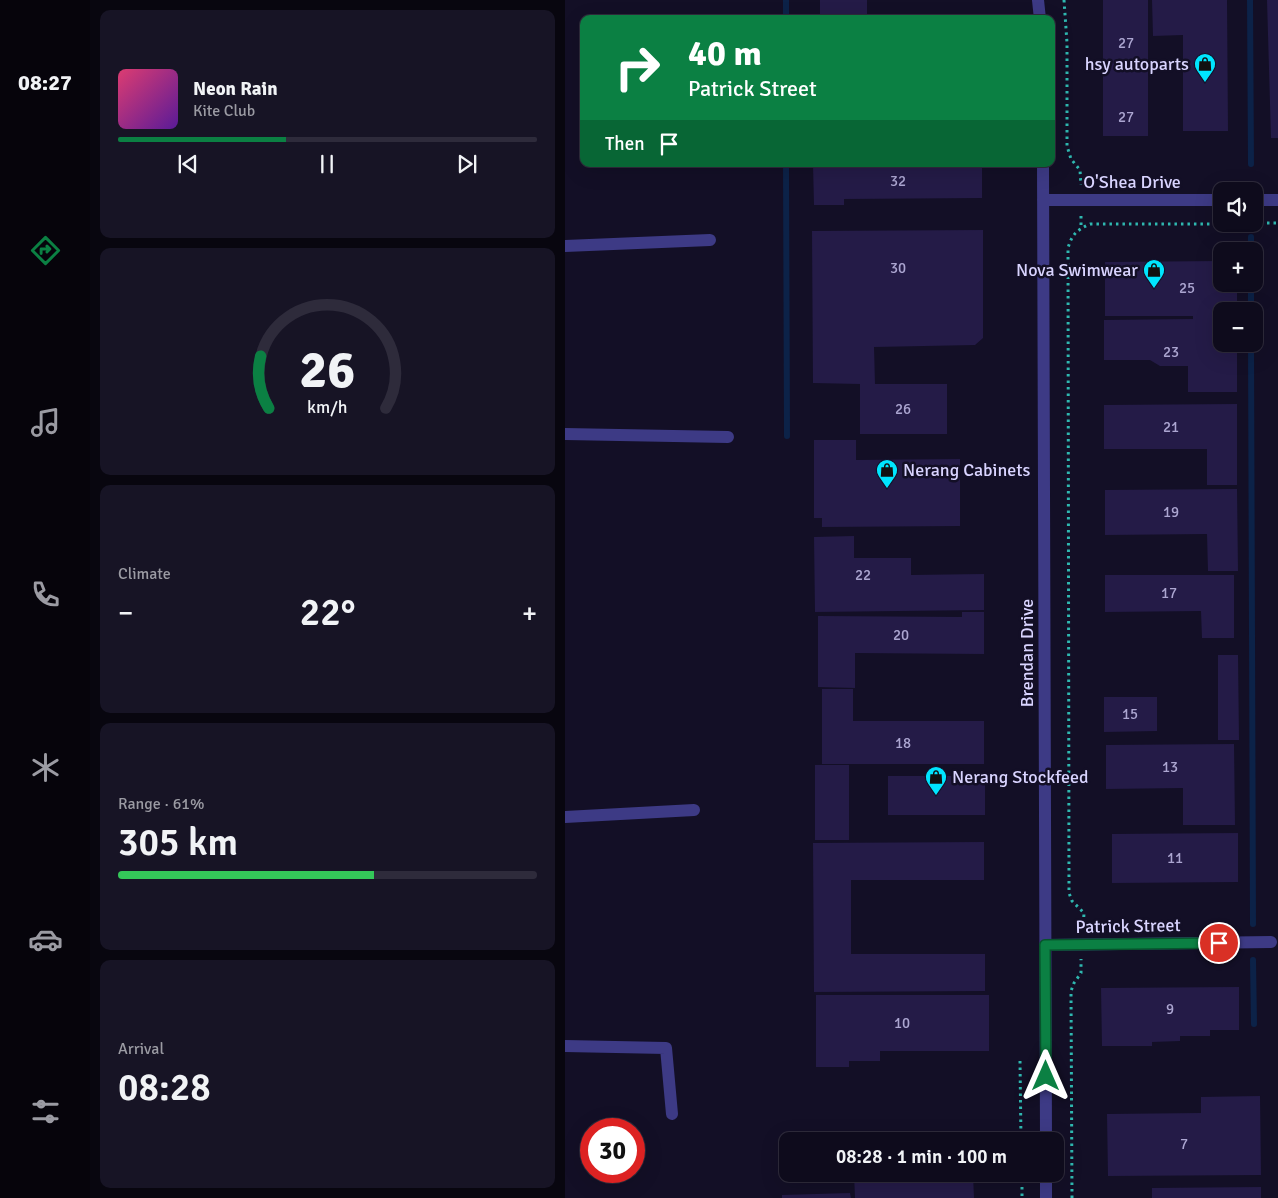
<!DOCTYPE html>
<html lang="en">
<head>
<meta charset="utf-8">
<style>
  :root { --surface:#0e0b1c; --page:#171425; --text:#f1f3f6; --muted:#9b9ba3; --line:#2e2b3b; --accent:#0b8043 }
  body { margin:0; font-family:Signika,sans-serif; background:var(--page); color:var(--text); height:100vh; display:flex; flex-direction:column; font-size:19px; white-space:nowrap }
  * { box-sizing:border-box; margin:0 }
  p { font-size:16px; color:var(--muted) }
  .icon { flex:none; width:28px; height:28px; fill:none; stroke:currentColor; stroke-width:2; stroke-linecap:round; stroke-linejoin:round }
  .map { position:relative; flex:1; overflow:hidden }
  .side { display:flex; flex-direction:column; gap:10px; padding:10px; background:#08060f; width:475px }
  .side>* { flex:none }
  .guide { position:absolute; left:15px; top:15px; width:475px; height:152px; border-radius:10px; box-shadow:0 5px 20px #0002,0 0 0 1px var(--line); background:#0b8043; color:#fff; overflow:hidden }
  .buttons { position:absolute; left:648px; top:182px; display:grid; gap:10px }
  .buttons a { display:grid; place-items:center; width:50px; height:50px; border-radius:10px; background:var(--surface); box-shadow:0 5px 20px #0002,0 0 0 1px var(--line); font-size:25px }
  .speed { position:absolute; left:15px; top:1118px; display:flex; gap:10px; font-size:25px; font-weight:700; text-align:center }
  .speed>* { display:grid; place-content:center; width:65px; height:65px; border-radius:50%; background:var(--surface); box-shadow:0 5px 20px #0002,0 0 0 1px var(--line); line-height:1 }
  .speed .limit { border:8px solid #d22; background:#fff; color:#111 }
  .pin { position:absolute; display:grid; place-items:center; width:42px; height:42px; color:#fff; margin:-21px; border:2px solid #fff; border-radius:50%; box-shadow:0 1px 5px #0007 }
  .me { position:absolute; width:55px; margin:-28px; rotate:0deg; stroke-linejoin:round; filter:drop-shadow(0 0 4px #0008) }
  .turn { display:flex; align-items:center; gap:18px; height:105px; padding:0 25px; font-size:22px }
  .turn .icon { width:65px; height:65px; stroke-width:2.5 }
  .turn b { display:block; font-size:35px; line-height:42px }
  .then { display:flex; align-items:center; height:48px; padding:0 25px; background:#0003; gap:10px; font-size:19px }
  .big { font-size:38px; font-weight:600; line-height:1.1 }
  .side .card { flex:1; display:flex; flex-direction:column; justify-content:center; gap:8px; min-width:0; padding:0 18px; border-radius:10px; background:var(--page) }
  .side .dial { align-items:center; gap:0 }
  .dial svg { height:130px; overflow:visible; fill:none; stroke:var(--line); stroke-width:7; stroke-linecap:round; text-anchor:middle }
  .dial text { fill:var(--text); stroke:none }
  .song { display:flex; align-items:center; gap:15px }
  .cover { width:60px; height:60px; border-radius:8px; background:linear-gradient(135deg,hsl(340 70% 55%),hsl(270 70% 35%)) }
  .played { height:5px; border-radius:2px; background:linear-gradient(90deg,var(--accent) 40%,var(--line) 40%) }
  .keys { display:flex; justify-content:space-around; direction:ltr }
  .heat { display:flex; justify-content:space-between; align-items:center; font-size:28px; direction:ltr }
  .charge { height:8px; border-radius:4px; background:linear-gradient(90deg,#34c759 61%,var(--line) 0) }
  .trip { position:absolute; left:214px; top:1132px; width:285px; height:50px; border-radius:10px; background:var(--surface); box-shadow:0 5px 20px #0002,0 0 0 1px var(--line); font-weight:600; line-height:50px; text-align:center }
  main { display:flex; flex:1; min-height:0 }
  .dock { display:flex; flex-direction:column; width:90px; justify-content:space-around; align-items:center; background:#06040b; color:var(--muted) }
  .dock .icon { width:35px; height:35px }
  .dock .current { color:var(--accent) }
  .dock b { font-size:22px; color:var(--text) }
  .map>svg:first-child { display:block }
  .lines { fill:none; stroke-linecap:round; stroke-linejoin:round }
  .stream { stroke:#0c2248; stroke-width:6 }
  .building { fill:#241b47 }
  .path { stroke:#2fb8b0; stroke-width:3; stroke-dasharray:2.5 4; stroke-linecap:butt }
  .minor { stroke:#3d3a85; stroke-width:12 }
  .route-casing { stroke:#07532c; stroke-width:12 }
  .route { stroke:#0b8043; stroke-width:9 }
  .labels { text-anchor:middle; dominant-baseline:central; stroke-width:5; stroke-linejoin:round; paint-order:stroke }
  .number-label { font-size:15px; fill:#aca6d1 }
  .poi-label { font-size:18px; fill:#d9d4ff; stroke:#130f26; text-anchor:end }
  .street-label { font-size:18px; fill:#d9d4ff; stroke:#130f26 }
</style>
</head>
<body>
<main>
<nav class="dock">
<b>08:27</b>
<svg class="icon current" aria-label="directions" viewBox="0 0 24 24"><path d="M12 3l9 9-9 9-9-9zM9 14v-3h6M13 9l2 2-2 2"/></svg>
<svg class="icon" aria-label="music" viewBox="0 0 24 24"><path d="M9 18V5l10-2v13"/><circle cx="6" cy="18" r="3"/><circle cx="16" cy="16" r="3"/></svg>
<svg class="icon" aria-label="phone" viewBox="0 0 24 24"><path d="M5 4h4l2 5-3 2q2 4 5 5l2-3 5 2v4C11 20 4 13 5 4z"/></svg>
<svg class="icon" aria-label="climate" viewBox="0 0 24 24"><path d="M12 3v18M4 7l16 10M4 17L20 7"/></svg>
<svg class="icon" aria-label="car" viewBox="0 0 24 24"><path d="M5 17H2v-5l4-1 3-4h7l3 4 3 1v5h-3M9 17h6M6 11h13"/><circle cx="7" cy="17" r="2"/><circle cx="17" cy="17" r="2"/></svg>
<svg class="icon" aria-label="filters" viewBox="0 0 24 24"><path d="M4 7h16M4 17h16"/><circle cx="9" cy="7" r="2"/><circle cx="15" cy="17" r="2"/></svg>
</nav>
<section class="side">
<div class="card">
<div class="song"><i class="cover"></i><div><b>Neon Rain</b><p>Kite Club</p></div></div>
<div class="played"></div>
<div class="keys"><svg class="icon" aria-label="previous" viewBox="0 0 24 24"><path d="M18 5L8 12l10 7zM5 5v14"/></svg><svg class="icon" aria-label="pause" viewBox="0 0 24 24"><path d="M8 5v14M16 5v14"/></svg><svg class="icon" aria-label="next" viewBox="0 0 24 24"><path d="M6 5l10 7-10 7zM19 5v14"/></svg></div>
</div>
<div class="card dial"><svg viewBox="0 0 100 80">
<path d="M14 69A42 42 0 1 1 86 69"/>
<path d="M14 69A42 42 0 0 1 9 37" stroke="#0b8043"/>
<text x="50" y="56" font-size="32" font-weight="700">26</text>
<text x="50" y="72" font-size="11">km/h</text>
</svg></div>
<div class="card"><p>Climate</p>
<div class="heat"><a>−</a><b class="big">22°</b><a>+</a></div>
</div>
<div class="card"><p>Range · 61%</p><b class="big">305 km</b><div class="charge"></div></div>
<div class="card"><p>Arrival</p><b class="big">08:28</b></div>
</section>
<div class="map">
<svg width="713" height="1198" viewBox="0 0 713 1198">
  <rect width="100%" height="100%" fill="#130f26"/>
  <g class="lines">
    <path class="stream" d="M 221,0 L 221,19
      M 685,0 L 686,164
      M 221,164 L 222,436
      M 686,237 L 686,251
      M 686,284 L 686,311
      M 686,344 L 688,924
      M 688,960 L 689,1024"/>
  </g>
  <path class="building" d="M 255,0 L 302,0 L 302,19 L 255,19 Z
    M 538,0 L 583,0 L 583,136 L 538,136 Z
    M 587,0 L 662,0 L 663,131 L 618,131 L 618,35 L 588,36 Z
    M 702,0 L 713,0 L 713,138 L 706,138 Z
    M 248,164 L 417,164 L 417,198 L 279,199 L 279,205 L 249,205 Z
    M 418,230 L 418,338 L 410,345 L 309,347 L 310,384 L 382,384 L 382,434 L 295,434 L 295,384 L 248,383 L 247,231 Z
    M 656,261 L 656,284 L 672,284 L 672,311 L 656,311 L 656,344 L 672,344 L 672,392 L 623,392 L 623,366 L 595,366 L 585,360 L 539,360 L 539,320 L 628,319 L 628,316 L 540,316 L 540,262 Z
    M 672,404 L 672,485 L 642,485 L 642,449 L 539,449 L 539,405 Z
    M 249,440 L 291,440 L 291,460 L 395,459 L 395,526 L 257,527 L 257,518 L 249,518 Z
    M 672,489 L 673,571 L 643,571 L 642,534 L 540,535 L 540,490 Z
    M 289,536 L 289,558 L 346,558 L 346,575 L 419,574 L 419,610 L 250,612 L 249,537 Z
    M 540,575 L 669,575 L 669,638 L 637,638 L 636,611 L 540,612 Z
    M 397,612 L 419,612 L 419,654 L 290,653 L 290,688 L 253,687 L 253,616 L 397,617 Z
    M 653,655 L 673,655 L 674,740 L 653,740 Z
    M 257,689 L 288,689 L 288,721 L 419,721 L 419,764 L 257,764 Z
    M 539,697 L 592,697 L 592,731 L 539,732 Z
    M 669,744 L 670,825 L 618,825 L 618,788 L 541,789 L 541,745 Z
    M 250,765 L 284,765 L 284,840 L 250,840 Z
    M 323,776 L 420,776 L 420,815 L 323,815 Z
    M 673,833 L 673,882 L 547,883 L 547,834 Z
    M 419,842 L 419,880 L 286,880 L 286,954 L 420,954 L 420,991 L 249,992 L 248,843 Z
    M 674,987 L 674,1030 L 645,1030 L 645,1036 L 615,1036 L 615,1041 L 587,1042 L 587,1046 L 537,1046 L 536,988 Z
    M 251,995 L 424,995 L 424,1051 L 315,1051 L 315,1061 L 284,1061 L 284,1067 L 251,1067 Z
    M 695,1096 L 696,1175 L 543,1176 L 542,1114 L 636,1113 L 636,1097 Z
    M 289,1174 L 408,1174 L 409,1198 L 290,1198 Z
    M 696,1187 L 696,1198 L 587,1198 L 587,1188 Z
    M 285,1193 L 286,1198 L 217,1198 L 217,1195 Z"/>
  <g class="lines">
    <path class="path" d="M 499,0 L 502,43 L 502,146 L 506,159 L 515,170 L 516,185
      M 516,216 L 516,228
      M 689,223 L 713,223
      M 518,930 L 519,913 L 507,901 L 504,893 L 503,248 C 507,234 512,230 525,224 L 656,224
      M 455,1061 L 456,1141
      M 457,1174 L 457,1198
      M 507,1198 L 506,991 L 509,983 L 516,973 L 516,959"/>
    <path class="minor" d="M 473,0 L 475,19
      M 478,164 L 481,1141
      M 478,200 L 656,200
      M 689,200 L 713,200
      M 0,246 L 145,240
      M 0,434 L 163,437
      M 0,817 L 129,810
      M 480,945 L 706,942
      M 0,1046 L 101,1048 L 107,1114
      M 481,1174 L 481,1198"/>
  </g>
  <g class="lines">
    <g class="route-casing">
      <path id="route" d="M 481,1076 L 480,945 L 654,943"/>
    </g>
    <use href="#route" class="route"/>
  </g>
  <defs>
    <g id="shop-pin" transform="scale(1.125)"><path d="M0 17L-7.5 6A9.5 9.5 0 1 1 7.5 6Z" fill="#00e5ff" stroke="#130f26"/><path d="M-5-2.5h2.3a2.7 3.5 0 0 1 5.4 0H5L5.5 6h-11ZM-1.5-2.5h3a1.5 2.3 0 0 0-3 0Z" fill="#111"/></g>
  </defs>
  <g fill-rule="evenodd">
    <use href="#shop-pin" x="640" y="64"/>
    <use href="#shop-pin" x="589" y="270"/>
    <use href="#shop-pin" x="322" y="470"/>
    <use href="#shop-pin" x="371" y="777"/>
  </g>
  <g class="labels">
    <g class="number-label">
      <text x="561" y="43">27</text>
      <text x="561" y="117">27</text>
      <text x="333" y="181">32</text>
      <text x="333" y="268">30</text>
      <text x="622" y="288">25</text>
      <text x="606" y="352">23</text>
      <text x="338" y="409">26</text>
      <text x="606" y="427">21</text>
      <text x="606" y="512">19</text>
      <text x="298" y="575">22</text>
      <text x="604" y="593">17</text>
      <text x="336" y="635">20</text>
      <text x="565" y="714">15</text>
      <text x="338" y="743">18</text>
      <text x="605" y="767">13</text>
      <text x="610" y="858">11</text>
      <text x="605" y="1009">9</text>
      <text x="337" y="1023">10</text>
      <text x="619" y="1144">7</text>
    </g>
    <g class="poi-label">
      <text x="624" y="64">hsy autoparts</text>
      <text x="573" y="270">Nova Swimwear</text>
      <text x="338" y="470" text-anchor="start">Nerang Cabinets</text>
      <text x="387" y="777" text-anchor="start">Nerang Stockfeed</text>
    </g>
    <g class="street-label">
      <text x="567" y="182">O'Shea Drive</text>
      <text transform="translate(462 653) rotate(-90)">Brendan Drive</text>
      <text transform="translate(563 926) rotate(-1)">Patrick Street</text>
    </g>
  </g>
</svg>
<div class="buttons">
<a><svg class="icon" aria-label="sound" viewBox="0 0 24 24"><path d="M4 9h4l5-4v14l-5-4H4zM17 9q2 3 0 6"/></svg></a>
<a>+</a>
<a>−</a>
</div>
<div class="speed"><div class="limit">30</div></div>
<div class="pin" style="left:654px;top:943px;background:#d93025"><svg class="icon" aria-label="arrive" viewBox="0 0 24 24"><path d="M6 21V4h12l-3 4 3 4H6"/></svg></div>
<svg class="me" style="left:481px;top:1076px" viewBox="-20 -20 40 40"><path d="M0-17L14 15 0 8-14 15z" fill="#0b8043" stroke="#fff" stroke-width="4"/></svg>
<div class="trip">08:28 · 1 min · 100 m</div>
<div class="guide">
<div class="turn"><svg class="icon" aria-label="right" viewBox="0 0 24 24"><path d="M7 20v-9h11M14 6l5 5-5 5"/></svg><div><b>40 m</b>Patrick Street</div></div>
<div class="then">Then<svg class="icon" aria-label="arrive" viewBox="0 0 24 24"><path d="M6 21V4h12l-3 4 3 4H6"/></svg></div>
</div>
</div>
</main>
</body>
</html>
